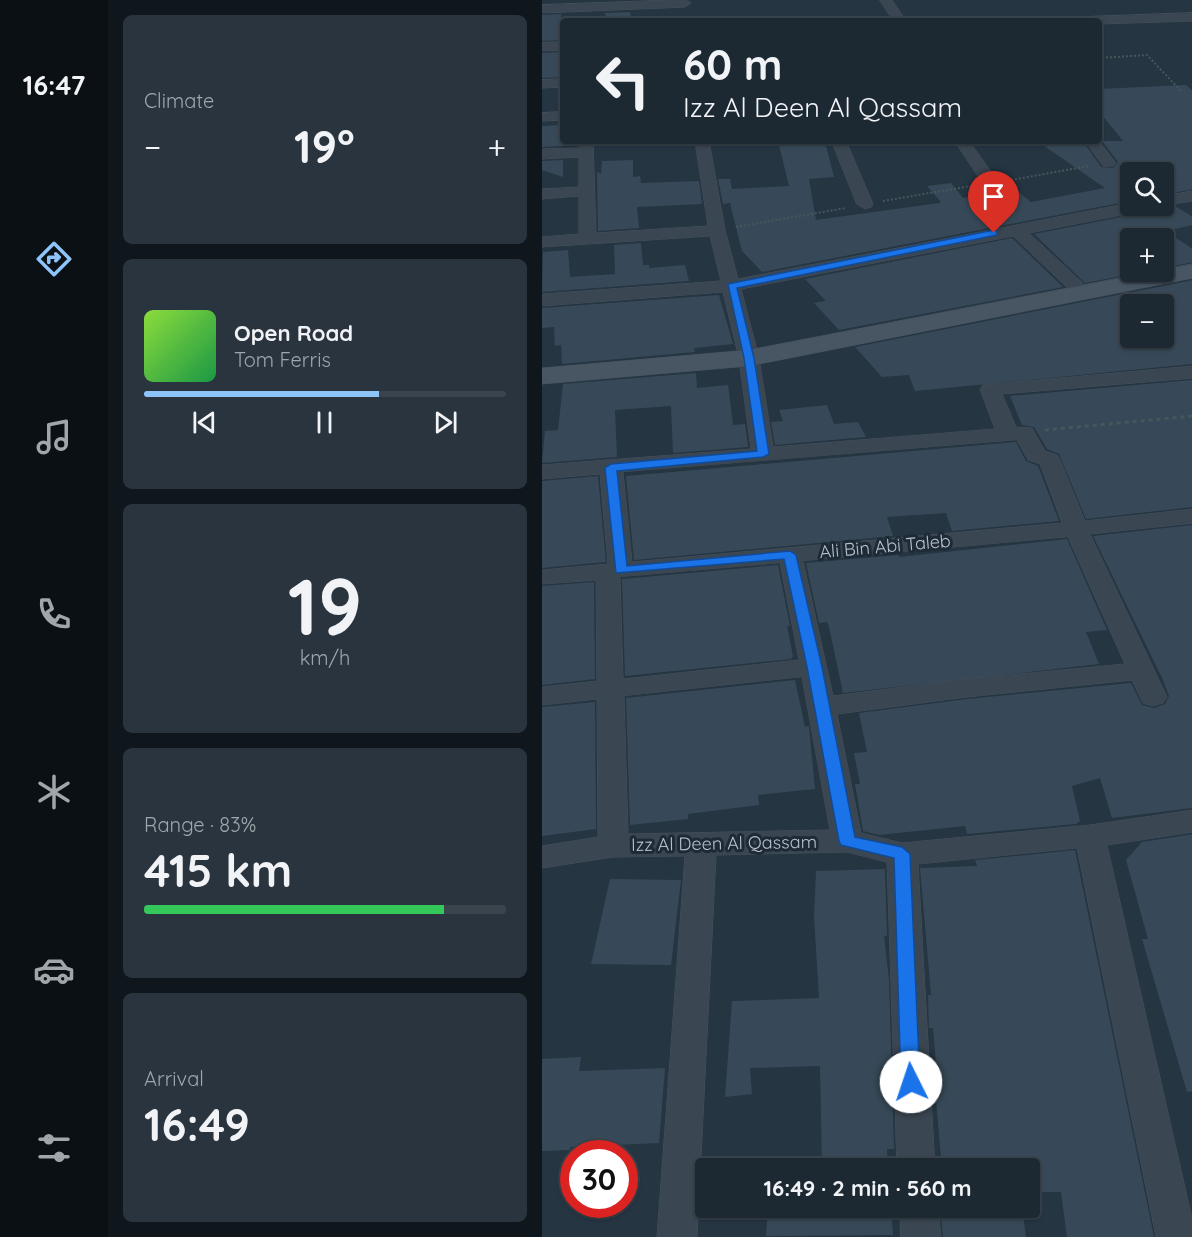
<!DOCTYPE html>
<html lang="en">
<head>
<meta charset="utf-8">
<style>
  :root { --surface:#1c2832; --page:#29343e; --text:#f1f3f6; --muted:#a0a6ac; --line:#3a444d; --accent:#8dc4fa }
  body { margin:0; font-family:Quicksand,sans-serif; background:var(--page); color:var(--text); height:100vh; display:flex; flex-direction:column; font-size:22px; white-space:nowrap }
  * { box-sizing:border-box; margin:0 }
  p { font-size:20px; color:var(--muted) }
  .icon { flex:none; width:33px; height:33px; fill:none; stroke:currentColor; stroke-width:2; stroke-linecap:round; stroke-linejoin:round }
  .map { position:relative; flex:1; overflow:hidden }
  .panel { display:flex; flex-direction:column; gap:15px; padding:15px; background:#0f161c; width:434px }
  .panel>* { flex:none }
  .top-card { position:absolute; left:18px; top:18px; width:542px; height:126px; border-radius:6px; box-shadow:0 2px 4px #0004,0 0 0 2px var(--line); background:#1c2832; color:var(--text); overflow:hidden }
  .fabs { position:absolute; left:578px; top:162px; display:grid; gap:12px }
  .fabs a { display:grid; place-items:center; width:54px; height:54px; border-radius:6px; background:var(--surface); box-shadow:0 2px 4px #0004,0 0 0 2px var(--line); font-size:30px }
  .speed { position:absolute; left:18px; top:1140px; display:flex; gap:12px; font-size:30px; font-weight:700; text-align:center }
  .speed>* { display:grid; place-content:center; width:78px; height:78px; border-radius:50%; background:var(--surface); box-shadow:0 2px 4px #0004,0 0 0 2px var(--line); line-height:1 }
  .speed .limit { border:9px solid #d22; background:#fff; color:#111 }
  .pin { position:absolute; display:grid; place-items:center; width:51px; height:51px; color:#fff; margin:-62px -26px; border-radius:50% 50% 50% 0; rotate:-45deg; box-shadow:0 0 6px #0007 }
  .pin .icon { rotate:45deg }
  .me { position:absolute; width:66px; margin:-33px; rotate:356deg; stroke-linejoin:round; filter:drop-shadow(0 0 4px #0008) }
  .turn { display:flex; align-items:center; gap:21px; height:126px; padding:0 24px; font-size:27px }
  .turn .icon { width:78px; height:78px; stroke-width:2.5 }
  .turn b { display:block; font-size:42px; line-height:51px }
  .big { font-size:45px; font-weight:800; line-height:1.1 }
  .panel .widget { flex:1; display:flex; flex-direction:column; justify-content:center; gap:9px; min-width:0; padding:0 21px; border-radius:9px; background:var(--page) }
  .panel .dial { align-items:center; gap:0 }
  .dial b { font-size:78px; line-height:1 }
  .song { display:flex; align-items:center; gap:18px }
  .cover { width:72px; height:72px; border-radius:9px; background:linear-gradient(135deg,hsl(90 70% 55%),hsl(140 70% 35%)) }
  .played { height:6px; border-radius:3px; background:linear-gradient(90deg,var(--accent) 65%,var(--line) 65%) }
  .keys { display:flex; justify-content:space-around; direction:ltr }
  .heat { display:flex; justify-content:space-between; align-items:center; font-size:33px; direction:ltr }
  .charge { height:9px; border-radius:4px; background:linear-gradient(90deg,#34c759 83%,var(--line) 0) }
  .trip { position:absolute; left:153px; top:1158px; width:345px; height:60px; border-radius:6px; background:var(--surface); box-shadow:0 2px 4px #0004,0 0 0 2px var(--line); font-weight:800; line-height:60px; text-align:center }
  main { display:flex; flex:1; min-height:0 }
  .dock { display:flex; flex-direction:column; width:108px; justify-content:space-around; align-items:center; background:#0b1014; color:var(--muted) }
  .dock .icon { width:42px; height:42px }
  .dock .selected { color:var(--accent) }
  .dock b { font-size:27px; color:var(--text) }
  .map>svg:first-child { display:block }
  .building { fill:#374958; fill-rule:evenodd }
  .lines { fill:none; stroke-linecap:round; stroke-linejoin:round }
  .street-casing { stroke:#47525e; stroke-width:1 }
  .secondary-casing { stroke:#47525e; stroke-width:1 }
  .path-far1 { stroke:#415a59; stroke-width:2; stroke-dasharray:2 2; stroke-linecap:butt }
  .path { stroke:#415a59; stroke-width:3; stroke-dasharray:4 4; stroke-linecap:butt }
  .street { fill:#3a4651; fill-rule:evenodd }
  .secondary { fill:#485664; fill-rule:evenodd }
  .route { fill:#1a73e8; stroke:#114b97; stroke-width:1.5 }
  .labels { text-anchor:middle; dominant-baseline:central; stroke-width:6; stroke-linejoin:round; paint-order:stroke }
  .street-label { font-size:18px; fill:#b7c1cb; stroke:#1e2b37 }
</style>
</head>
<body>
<main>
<nav class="dock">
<b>16:47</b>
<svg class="icon selected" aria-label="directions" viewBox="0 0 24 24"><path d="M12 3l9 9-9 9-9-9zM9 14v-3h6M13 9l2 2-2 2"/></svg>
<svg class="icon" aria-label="music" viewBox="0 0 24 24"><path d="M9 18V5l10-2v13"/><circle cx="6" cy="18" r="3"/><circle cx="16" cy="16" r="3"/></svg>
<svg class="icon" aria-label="phone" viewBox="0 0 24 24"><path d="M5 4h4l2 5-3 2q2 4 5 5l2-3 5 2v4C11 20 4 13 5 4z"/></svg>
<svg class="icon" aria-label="climate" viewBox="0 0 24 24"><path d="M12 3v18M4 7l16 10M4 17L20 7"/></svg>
<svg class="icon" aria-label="car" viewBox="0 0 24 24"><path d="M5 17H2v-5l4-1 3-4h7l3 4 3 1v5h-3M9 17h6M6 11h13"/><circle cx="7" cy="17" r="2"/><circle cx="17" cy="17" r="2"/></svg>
<svg class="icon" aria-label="filters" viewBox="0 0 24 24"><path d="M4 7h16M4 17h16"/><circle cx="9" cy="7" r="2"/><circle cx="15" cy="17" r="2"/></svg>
</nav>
<section class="panel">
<div class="widget"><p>Climate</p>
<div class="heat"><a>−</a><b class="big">19°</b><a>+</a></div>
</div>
<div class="widget">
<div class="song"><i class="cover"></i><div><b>Open Road</b><p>Tom Ferris</p></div></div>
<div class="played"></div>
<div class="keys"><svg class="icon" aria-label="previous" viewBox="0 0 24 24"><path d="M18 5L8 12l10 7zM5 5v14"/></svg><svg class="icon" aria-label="pause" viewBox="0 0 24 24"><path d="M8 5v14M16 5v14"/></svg><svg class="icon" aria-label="next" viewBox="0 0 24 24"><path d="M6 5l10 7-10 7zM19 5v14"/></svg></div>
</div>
<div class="widget dial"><b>19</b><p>km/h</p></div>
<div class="widget"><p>Range · 83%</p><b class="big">415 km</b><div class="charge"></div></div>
<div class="widget"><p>Arrival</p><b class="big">16:49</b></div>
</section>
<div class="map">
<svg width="651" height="1237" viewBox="0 0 651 1237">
  <rect width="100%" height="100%" fill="#253542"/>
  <path class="building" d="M 88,12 L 90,21 L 64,21 L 63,13 Z
    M 19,14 L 19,40 L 0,41 L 0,15 Z
    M 19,52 L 20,77 L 0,78 L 0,53 Z
    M 644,85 L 651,91 L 651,189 L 621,195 L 621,172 L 588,172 L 588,201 L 220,272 L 200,251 L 188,203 L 181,204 L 176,179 L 188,179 L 190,189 L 247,186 L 237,145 L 283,142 L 292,177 L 267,179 L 274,220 L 397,203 L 399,202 L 385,186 L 409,183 L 421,198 L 473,189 L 489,202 L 563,188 L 495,141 L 541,141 L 559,167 L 571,168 L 576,162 L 560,141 L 581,141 L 556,110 L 556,89 Z
    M 21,125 L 21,146 L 0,147 L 0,126 Z
    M 21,160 L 21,177 L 0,170 L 0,161 Z
    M 91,160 L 91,177 L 98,176 L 99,183 L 157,181 L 160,204 L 95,207 L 97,228 L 56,231 L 55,172 L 59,174 L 60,161 Z
    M 610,206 L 621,208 L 633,206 L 651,217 L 651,225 L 623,231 L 651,249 L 651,262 L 621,268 L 621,238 L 588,238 L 588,272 L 600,272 L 543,283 L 492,234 L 600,213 Z
    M 470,238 L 521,287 L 297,330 L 272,303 L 284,301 L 263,279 Z
    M 99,243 L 101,265 L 107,265 L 107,268 L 143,265 L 147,281 L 0,292 L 1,252 L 26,250 L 28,277 L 73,274 L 72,245 Z
    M 651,280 L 651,364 L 373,391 L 367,375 L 340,377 L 313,347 ZM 588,304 L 621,304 L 621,338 L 588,338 Z
    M 177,295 L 191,344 L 152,348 L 153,352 L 20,364 L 19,345 L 13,346 L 12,327 L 0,328 L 0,308 Z
    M 154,373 L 155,388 L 186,385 L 191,425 L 203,424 L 206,447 L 131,453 L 129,406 L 73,410 L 75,457 L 0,463 L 3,431 L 16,430 L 21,384 Z
    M 651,380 L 651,507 L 544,519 L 517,454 L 505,449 L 492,427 L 480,425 L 468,396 Z
    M 285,405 L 292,424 L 316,422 L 324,437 L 233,445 L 229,422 L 241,421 L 237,410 Z
    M 474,442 L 484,461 L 496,466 L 517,521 L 410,531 L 404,513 L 345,517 L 351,536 L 92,560 L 84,476 Z
    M 56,476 L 64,562 L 0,568 L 0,481 Z
    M 651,525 L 651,808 L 570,818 L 558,778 L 530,786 L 538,821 L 534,824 L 425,834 L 423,826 L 337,835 L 321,831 L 313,784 L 318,784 L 312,753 L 325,752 L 317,713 L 425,699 L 589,683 L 600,705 L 612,708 L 623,704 L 627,696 L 621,680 L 551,536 Z
    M 525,539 L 565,630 L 544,632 L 557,664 L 301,693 L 287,627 L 285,622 L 277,623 L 264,563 L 357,555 L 357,557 Z
    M 236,565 L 248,626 L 245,626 L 251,656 L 249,659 L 83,676 L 80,579 Z
    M 52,582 L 53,679 L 0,685 L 0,586 Z
    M 253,680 L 263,727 L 267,726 L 273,789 L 216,795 L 217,805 L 146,814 L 146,819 L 88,825 L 84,698 Z
    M 53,702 L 54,829 L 0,836 L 0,707 Z
    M 651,834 L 651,1091 L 645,1092 L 600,939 L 606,939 L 584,860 L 600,842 Z
    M 533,850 L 612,1237 L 525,1237 L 519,1192 L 499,1192 L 496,1168 L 400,1168 L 392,1077 L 395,1077 L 391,1028 L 387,1028 L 386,995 L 389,995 L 378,868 L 435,866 L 433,860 Z
    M 343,869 L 345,936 L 342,936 L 347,980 L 352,1149 L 345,1149 L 346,1168 L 280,1168 L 278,1066 L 208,1068 L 210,1094 L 183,1097 L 190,1001 L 277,998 L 272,917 L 274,871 Z
    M 68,879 L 139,880 L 129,965 L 49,964 Z
    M 39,1057 L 37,1071 L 123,1068 L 117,1143 L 28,1147 L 28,1150 L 0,1151 L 0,1059 Z
    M 226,1208 L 349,1208 L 351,1235 L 224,1236 Z
    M 398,1208 L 480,1208 L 484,1237 L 401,1237 Z"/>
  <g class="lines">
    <g class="street-casing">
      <path id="street" d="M 130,0 L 145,0 L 149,3 L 143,7 L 0,13 L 0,5 Z
        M 338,0 L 350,0 L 364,21 L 352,21 Z
        M 651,13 L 651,21 L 556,24 L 556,21 L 532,21 L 538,17 Z
        M 21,42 L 21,50 L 0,51 L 0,43 Z
        M 21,79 L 21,87 L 0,88 L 0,80 Z
        M 21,112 L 21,120 L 0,121 L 0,113 Z
        M 556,140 L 574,163 L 571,166 L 561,166 L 543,141 Z
        M 37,141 L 51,141 L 54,233 L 166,226 L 153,141 L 167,141 L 183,230 L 196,279 L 588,203 L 608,206 L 600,211 L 487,233 L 546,288 L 549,292 L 540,297 L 534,296 L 471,236 L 199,289 L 217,358 L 231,447 L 453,429 L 438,389 L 441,385 L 651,366 L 651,378 L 460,394 L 474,427 L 490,428 L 503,451 L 515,455 L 518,460 L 543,521 L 651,509 L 651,523 L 548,534 L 625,697 L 621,703 L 611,706 L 601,703 L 590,680 L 425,697 L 295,714 L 319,833 L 360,843 L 548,825 L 651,810 L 651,832 L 565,845 L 651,1223 L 651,1237 L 614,1237 L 535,848 L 376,864 L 393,1168 L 355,1168 L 345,862 L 305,852 L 174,855 L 155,1237 L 115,1237 L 143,856 L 71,857 L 0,868 L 0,846 L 56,837 L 55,699 L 0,705 L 0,687 L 55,681 L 54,580 L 0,584 L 0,570 L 66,564 L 58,474 L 0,479 L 0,465 L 209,449 L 197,358 L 181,292 L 0,306 L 0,294 L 179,281 L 168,236 L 0,247 L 0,237 L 37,234 L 37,196 L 0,199 L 0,189 L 37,187 L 37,157 L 0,159 L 0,149 L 37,148 ZM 475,440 L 486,460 L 498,464 L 520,523 L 90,562 L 81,472 ZM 526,537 L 583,664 L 425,679 L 291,696 L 261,561 ZM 238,563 L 257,660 L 81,679 L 78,577 ZM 260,677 L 288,830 L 86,834 L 82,696 Z
        M 290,141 L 304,141 L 331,204 L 329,207 L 323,209 L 315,204 Z
        M 413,141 L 427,141 L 457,183 L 455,186 L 443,186 Z
        M 651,191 L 651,201 L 615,206 L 621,206 L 621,197 Z
        M 358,1208 L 396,1208 L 399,1237 L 359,1237 Z"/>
    </g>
    <g class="secondary-casing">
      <path id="secondary" d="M 651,264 L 651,278 L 207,366 L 0,384 L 0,368 L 207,350 Z"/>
    </g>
    <path class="path-far1" d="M 556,58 L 605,55 L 639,91
      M 469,180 L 547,166
      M 341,201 L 429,186
      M 194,227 L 304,208"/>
    <path class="path" d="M 503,430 L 651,416"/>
    <use href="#street" class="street"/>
    <use href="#secondary" class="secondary"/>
  </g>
  <path class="route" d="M 452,230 L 455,231 L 455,235 L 195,288 L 212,358 L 227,454 L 221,457 L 75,471 L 85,566 L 248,551 L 254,555 L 280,667 L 313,837 L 360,847 L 368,854 L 378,1082 L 376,1088 L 369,1091 L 362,1088 L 359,1082 L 352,858 L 299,845 L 297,841 L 265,667 L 242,559 L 74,573 L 63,468 L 69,464 L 215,451 L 202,358 L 186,284 Z"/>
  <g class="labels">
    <g class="street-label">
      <text transform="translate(343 546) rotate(-5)">Ali Bin Abi Taleb</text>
      <text transform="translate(182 843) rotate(-1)">Izz Al Deen Al Qassam</text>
    </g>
  </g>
</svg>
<div class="fabs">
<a><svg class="icon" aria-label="search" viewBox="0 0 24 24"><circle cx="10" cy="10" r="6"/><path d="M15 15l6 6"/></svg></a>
<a>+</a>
<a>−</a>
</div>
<div class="speed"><div class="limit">30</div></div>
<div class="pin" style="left:452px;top:233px;background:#d93025"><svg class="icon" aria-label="arrive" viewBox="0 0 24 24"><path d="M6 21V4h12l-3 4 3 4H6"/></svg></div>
<svg class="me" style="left:369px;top:1082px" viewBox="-20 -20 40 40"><circle r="19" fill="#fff"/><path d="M0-13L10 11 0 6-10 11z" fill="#1a73e8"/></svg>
<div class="trip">16:49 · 2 min · 560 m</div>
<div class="top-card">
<div class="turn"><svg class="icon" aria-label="left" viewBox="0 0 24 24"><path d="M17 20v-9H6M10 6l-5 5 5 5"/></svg><div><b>60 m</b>Izz Al Deen Al Qassam</div></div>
</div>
</div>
</main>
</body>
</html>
